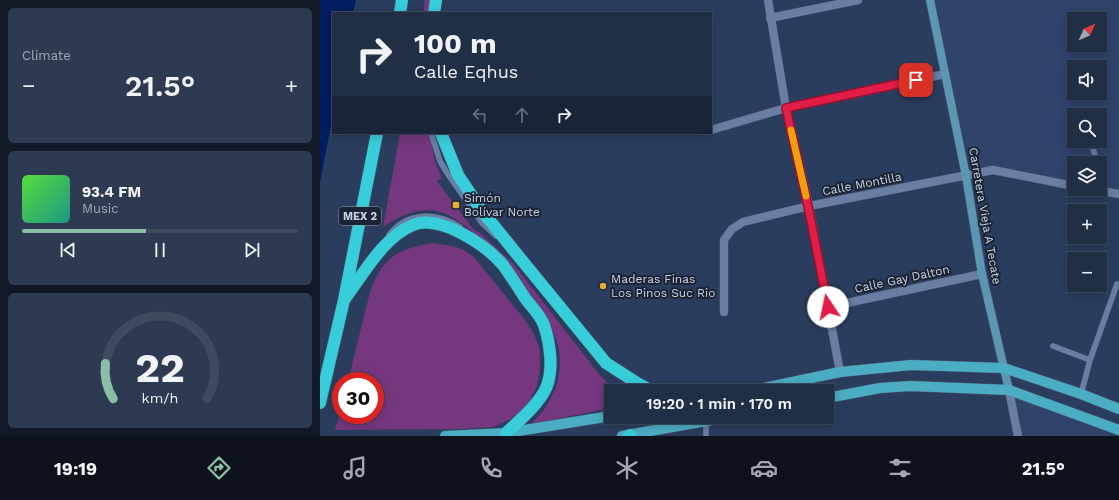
<!DOCTYPE html>
<html lang="en">
<head>
<meta charset="utf-8">
<style>
  :root { --surface:#202e46; --page:#2d3a51; --text:#f1f3f6; --muted:#a2a8b3; --line:#3d4a5f; --accent:#8abfa5 }
  body { margin:0; font-family:"Work Sans",sans-serif; background:var(--page); color:var(--text); height:100vh; display:flex; flex-direction:column; font-size:15px; white-space:nowrap }
  * { box-sizing:border-box; margin:0 }
  p { font-size:13px; color:var(--muted) }
  .icon { flex:none; width:22px; height:22px; fill:none; stroke:currentColor; stroke-width:2; stroke-linecap:round; stroke-linejoin:round }
  .map { position:relative; flex:1; overflow:hidden }
  .drawer { display:flex; flex-direction:column; gap:8px; padding:8px; background:#121926; width:320px }
  .drawer>* { flex:none }
  .guide { position:absolute; left:12px; top:12px; width:380px; height:122px; border-radius:0px; box-shadow:0 2px 10px #0003,0 0 0 1px var(--line); background:#202e46; color:var(--text); overflow:hidden }
  .needle { width:26px; rotate:45deg }
  .tools { position:absolute; left:747px; top:12px; display:grid; gap:8px }
  .tools a { display:grid; place-items:center; width:40px; height:40px; border-radius:0px; background:var(--surface); box-shadow:0 2px 10px #0003,0 0 0 1px var(--line); font-size:20px }
  .speed { position:absolute; left:12px; top:372px; display:flex; gap:8px; font-size:20px; font-weight:700; text-align:center }
  .speed>* { display:grid; place-content:center; width:52px; height:52px; border-radius:50%; background:var(--surface); box-shadow:0 2px 10px #0003,0 0 0 1px var(--line); line-height:1 }
  .speed .limit { border:6px solid #d22; background:#fff; color:#111 }
  .pin { position:absolute; display:grid; place-items:center; width:34px; height:34px; color:#fff; margin:-17px; border-radius:8px; box-shadow:0 2px 6px #0006 }
  .me { position:absolute; width:44px; margin:-22px; rotate:349deg; stroke-linejoin:round; filter:drop-shadow(0 0 3px #0008) }
  .turn { display:flex; align-items:center; gap:14px; height:84px; padding:0 16px; font-size:18px }
  .turn .icon { width:52px; height:52px; stroke-width:2.5 }
  .turn b { display:block; font-size:28px; line-height:34px }
  .lanes { display:flex; align-items:center; height:38px; padding:0 16px; background:#0003; justify-content:center; gap:20px; direction:ltr }
  .lanes .off { opacity:.35 }
  .big { font-size:30px; font-weight:600; line-height:1.1 }
  .drawer .tile { flex:1; display:flex; flex-direction:column; justify-content:center; gap:6px; min-width:0; padding:0 14px; border-radius:6px; background:var(--page) }
  .drawer .dial { align-items:center; gap:0 }
  .dial svg { height:104px; overflow:visible; fill:none; stroke:var(--line); stroke-width:7; stroke-linecap:round; text-anchor:middle }
  .dial text { fill:var(--text); stroke:none }
  .song { display:flex; align-items:center; gap:12px }
  .cover { width:48px; height:48px; border-radius:6px; background:linear-gradient(135deg,hsl(110 70% 55%),hsl(170 70% 35%)) }
  .played { height:4px; border-radius:2px; background:linear-gradient(90deg,var(--accent) 45%,var(--line) 45%) }
  .keys { display:flex; justify-content:space-around; direction:ltr }
  .heat { display:flex; justify-content:space-between; align-items:center; font-size:22px; direction:ltr }
  .trip { position:absolute; left:284px; top:384px; width:230px; height:40px; border-radius:0px; background:var(--surface); box-shadow:0 2px 10px #0003,0 0 0 1px var(--line); font-weight:600; line-height:40px; text-align:center }
  .dock { display:flex; height:64px; justify-content:space-around; align-items:center; background:#0d121c; color:var(--muted) }
  .dock .icon { width:28px; height:28px }
  .dock .active { color:var(--accent) }
  .dock b { font-size:18px; color:var(--text) }
  main { display:flex; flex:1; min-height:0 }
  .map>svg:first-child { display:block }
  .built { fill:#2f436b; fill-rule:evenodd }
  .green { fill:#75377e }
  .water { fill:#021d61 }
  .lines { fill:none; stroke-linecap:round; stroke-linejoin:round }
  .lane-casing { stroke:#495874; stroke-width:6 }
  .street-casing { stroke:#495874; stroke-width:9 }
  .secondary-casing { stroke:#495874; stroke-width:9 }
  .primary-casing { stroke:#495874; stroke-width:11 }
  .highway-casing { stroke:#495874; stroke-width:13 }
  .lane { stroke:#6a7ea3; stroke-width:5.5 }
  .street { stroke:#6a7ea3; stroke-width:8 }
  .secondary { stroke:#5b96b3; stroke-width:8 }
  .primary { stroke:#4badc3; stroke-width:10 }
  .highway { stroke:#37cdd9; stroke-width:12 }
  .route-casing { stroke:#92132f; stroke-width:10 }
  .route { stroke:#e11d48; stroke-width:7 }
  .slow { stroke:#f59e0b; stroke-width:7 }
  .poi-dot { fill:#e4ae35; stroke:#1c2433; stroke-width:1.5 }
  .labels { text-anchor:middle; dominant-baseline:central; stroke-width:4; stroke-linejoin:round; paint-order:stroke }
  .shield { fill:#1c2433; stroke:#949eb2; stroke-width:1 }
  .shield-label { font-size:11px; font-weight:bold; fill:#c8d3e8 }
  .street-label { font-size:12px; fill:#c8d3e8; stroke:#1c2433 }
  .poi-label { font-size:12px; fill:#c8d3e8; stroke:#1c2433; text-anchor:start }
</style>
</head>
<body>
<main>
<section class="drawer">
<div class="tile"><p>Climate</p>
<div class="heat"><a>−</a><b class="big">21.5°</b><a>+</a></div>
</div>
<div class="tile">
<div class="song"><i class="cover"></i><div><b>93.4 FM</b><p>Music</p></div></div>
<div class="played"></div>
<div class="keys"><svg class="icon" aria-label="previous" viewBox="0 0 24 24"><path d="M18 5L8 12l10 7zM5 5v14"/></svg><svg class="icon" aria-label="pause" viewBox="0 0 24 24"><path d="M8 5v14M16 5v14"/></svg><svg class="icon" aria-label="next" viewBox="0 0 24 24"><path d="M6 5l10 7-10 7zM19 5v14"/></svg></div>
</div>
<div class="tile dial"><svg viewBox="0 0 100 80">
<path d="M14 69A42 42 0 1 1 86 69"/>
<path d="M14 69A42 42 0 0 1 8 42" stroke="#8abfa5"/>
<text x="50" y="56" font-size="32" font-weight="700">22</text>
<text x="50" y="72" font-size="11">km/h</text>
</svg></div>
</section>
<div class="map">
<svg width="799" height="436" viewBox="0 0 799 436">
  <rect width="100%" height="100%" fill="#2b3d5e"/>
  <path class="built" d="M 614,0 L 799,0 L 799,189 L 780,187 L 780,163 L 754,163 L 754,184 L 651,173 ZM 754,19 L 780,19 L 780,45 L 754,45 ZM 754,67 L 780,67 L 780,93 L 754,93 ZM 754,115 L 780,115 L 780,141 L 754,141 Z
    M 686,390 L 799,433 L 799,436 L 695,436 Z"/>
  <path class="green" d="M 105,0 L 110,0 L 108,13 L 103,13 Z
    M 80,133 L 109,133 L 115,161 L 122,178 L 117,181 L 154,230 L 159,232 L 193,263 L 278,373 L 295,391 L 291,391 L 291,408 L 211,424 C 232,404 243,379 239,350 C 235,314 154,218 117,211 C 97,207 79,217 63,227 Z
    M 112,243 L 132,246 L 144,250 L 155,258 L 205,320 L 214,334 L 220,350 L 220,369 L 217,386 L 210,400 L 200,412 L 189,420 L 173,427 L 141,429 L 15,430 L 21,408 L 21,415 L 55,415 L 55,381 L 28,381 L 50,292 C 63,257 76,250 112,243 Z"/>
  <path class="water" d="M 0,0 L 36,0 L 33,13 L 13,13 L 13,115 L 0,182 Z"/>
  <g class="lines">
    <g class="lane-casing">
      <path id="lane" d="M 111,133 L 120,161 L 127,173 L 162,223 L 176,236
        M 771,141 L 777,163
        M 780,176 L 784,191
        M 69,235 C 87,211 117,212 140,227
        M 733,346 L 770,360 L 761,394
        M 770,360 L 797,284
        M 386,421 L 386,436"/>
    </g>
    <g class="street-casing">
      <path id="street" d="M 448,0 L 466,108 L 489,206 L 520,372
        M 450,18 L 538,0
        M 391,130 L 466,108 L 625,74
        M 772,189 L 799,194
        M 508,307 L 662,274
        M 404,312 L 404,240 L 412,229 L 423,222 L 489,206 L 673,170 L 754,186
        M 689,390 L 698,436"/>
    </g>
    <g class="secondary-casing">
      <path id="secondary" d="M 610,0 L 646,176 L 662,274 L 689,390"/>
    </g>
    <g class="primary-casing">
      <path id="primary" d="M 430,391 L 520,372 L 591,365 L 684,368 L 761,394 L 799,409
        M 507,398 L 560,388 L 590,386 L 689,390 L 799,430
        M 125,436 L 186,433 L 291,416
        M 302,436 L 409,417"/>
    </g>
    <g class="highway-casing">
      <path id="highway" d="M 80,13 L 82,0
        M 114,13 L 116,0
        M 121,133 L 138,175 L 162,211 L 200,258 L 286,363 L 317,383 L 332,391
        M 24,300 C 43,275 63,237 93,225 C 120,214 166,245 183,265 C 191,276 198,287 205,298 C 211,306 221,316 224,325 C 230,343 234,370 226,388 C 219,404 199,421 186,433
        M 0,403 L 24,300 L 57,133
        M 309,436 L 310,435"/>
    </g>
    <use href="#lane" class="lane"/>
    <use href="#street" class="street"/>
    <use href="#secondary" class="secondary"/>
    <use href="#primary" class="primary"/>
    <use href="#highway" class="highway"/>
  </g>
  <g class="lines">
    <g class="route-casing">
      <path id="route" d="M 508,307 L 488,206 L 466,108 L 596,80"/>
    </g>
    <use href="#route" class="route"/>
    <path class="slow" d="M 471,130 L 486,196"/>
  </g>
  <g class="poi-dot">
    <rect x="132" y="201" width="8" height="8" rx="2"/>
    <circle cx="283" cy="286" r="4"/>
  </g>
  <g class="labels">
    <rect class="shield" x="19" y="207" width="42" height="18" rx="3"/>
    <g class="shield-label">
      <text x="40" y="216">MEX 2</text>
    </g>
    <g class="street-label">
      <text transform="translate(542 184) rotate(-11)">Calle Montilla</text>
      <text transform="translate(665 216) rotate(80)">Carretera Vieja A Tecate</text>
      <text transform="translate(582 279) rotate(-12)">Calle Gay Dalton</text>
    </g>
    <g class="poi-label">
      <text x="144" y="198">Simón<tspan x="144" dy="14">Bolívar Norte</tspan></text>
      <text x="291" y="279">Maderas Finas<tspan x="291" dy="14">Los Pinos Suc Rio</tspan></text>
    </g>
  </g>
</svg>
<div class="tools">
<a><svg class="needle" viewBox="-14 -14 28 28"><path d="M0-13l5 13h-10z" fill="#e53935"/><path d="M0 13l5-13h-10z" fill="#a2a8b3"/></svg></a>
<a><svg class="icon" aria-label="sound" viewBox="0 0 24 24"><path d="M4 9h4l5-4v14l-5-4H4zM17 9q2 3 0 6"/></svg></a>
<a><svg class="icon" aria-label="search" viewBox="0 0 24 24"><circle cx="10" cy="10" r="6"/><path d="M15 15l6 6"/></svg></a>
<a><svg class="icon" aria-label="layers" viewBox="0 0 24 24"><path d="M12 4l9 5-9 5-9-5zM3 14l9 5 9-5"/></svg></a>
<a>+</a>
<a>−</a>
</div>
<div class="speed"><div class="limit">30</div></div>
<div class="pin" style="left:596px;top:80px;background:#d93025"><svg class="icon" aria-label="arrive" viewBox="0 0 24 24"><path d="M6 21V4h12l-3 4 3 4H6"/></svg></div>
<svg class="me" style="left:508px;top:307px" viewBox="-20 -20 40 40"><circle r="19" fill="#fff"/><path d="M0-13L10 11 0 6-10 11z" fill="#e11d48"/></svg>
<div class="trip">19:20 · 1 min · 170 m</div>
<div class="guide">
<div class="turn"><svg class="icon" aria-label="right" viewBox="0 0 24 24"><path d="M7 20v-9h11M14 6l5 5-5 5"/></svg><div><b>100 m</b>Calle Eqhus</div></div>
<div class="lanes"><svg class="icon off" aria-label="left" viewBox="0 0 24 24"><path d="M17 20v-9H6M10 6l-5 5 5 5"/></svg><svg class="icon off" aria-label="ahead" viewBox="0 0 24 24"><path d="M12 20V5M6 11l6-6 6 6"/></svg><svg class="icon" aria-label="right" viewBox="0 0 24 24"><path d="M7 20v-9h11M14 6l5 5-5 5"/></svg></div>
</div>
</div>
</main>
<nav class="dock">
<b>19:19</b>
<svg class="icon active" aria-label="directions" viewBox="0 0 24 24"><path d="M12 3l9 9-9 9-9-9zM9 14v-3h6M13 9l2 2-2 2"/></svg>
<svg class="icon" aria-label="music" viewBox="0 0 24 24"><path d="M9 18V5l10-2v13"/><circle cx="6" cy="18" r="3"/><circle cx="16" cy="16" r="3"/></svg>
<svg class="icon" aria-label="phone" viewBox="0 0 24 24"><path d="M5 4h4l2 5-3 2q2 4 5 5l2-3 5 2v4C11 20 4 13 5 4z"/></svg>
<svg class="icon" aria-label="climate" viewBox="0 0 24 24"><path d="M12 3v18M4 7l16 10M4 17L20 7"/></svg>
<svg class="icon" aria-label="car" viewBox="0 0 24 24"><path d="M5 17H2v-5l4-1 3-4h7l3 4 3 1v5h-3M9 17h6M6 11h13"/><circle cx="7" cy="17" r="2"/><circle cx="17" cy="17" r="2"/></svg>
<svg class="icon" aria-label="filters" viewBox="0 0 24 24"><path d="M4 7h16M4 17h16"/><circle cx="9" cy="7" r="2"/><circle cx="15" cy="17" r="2"/></svg>
<b>21.5°</b>
</nav>
</body>
</html>
